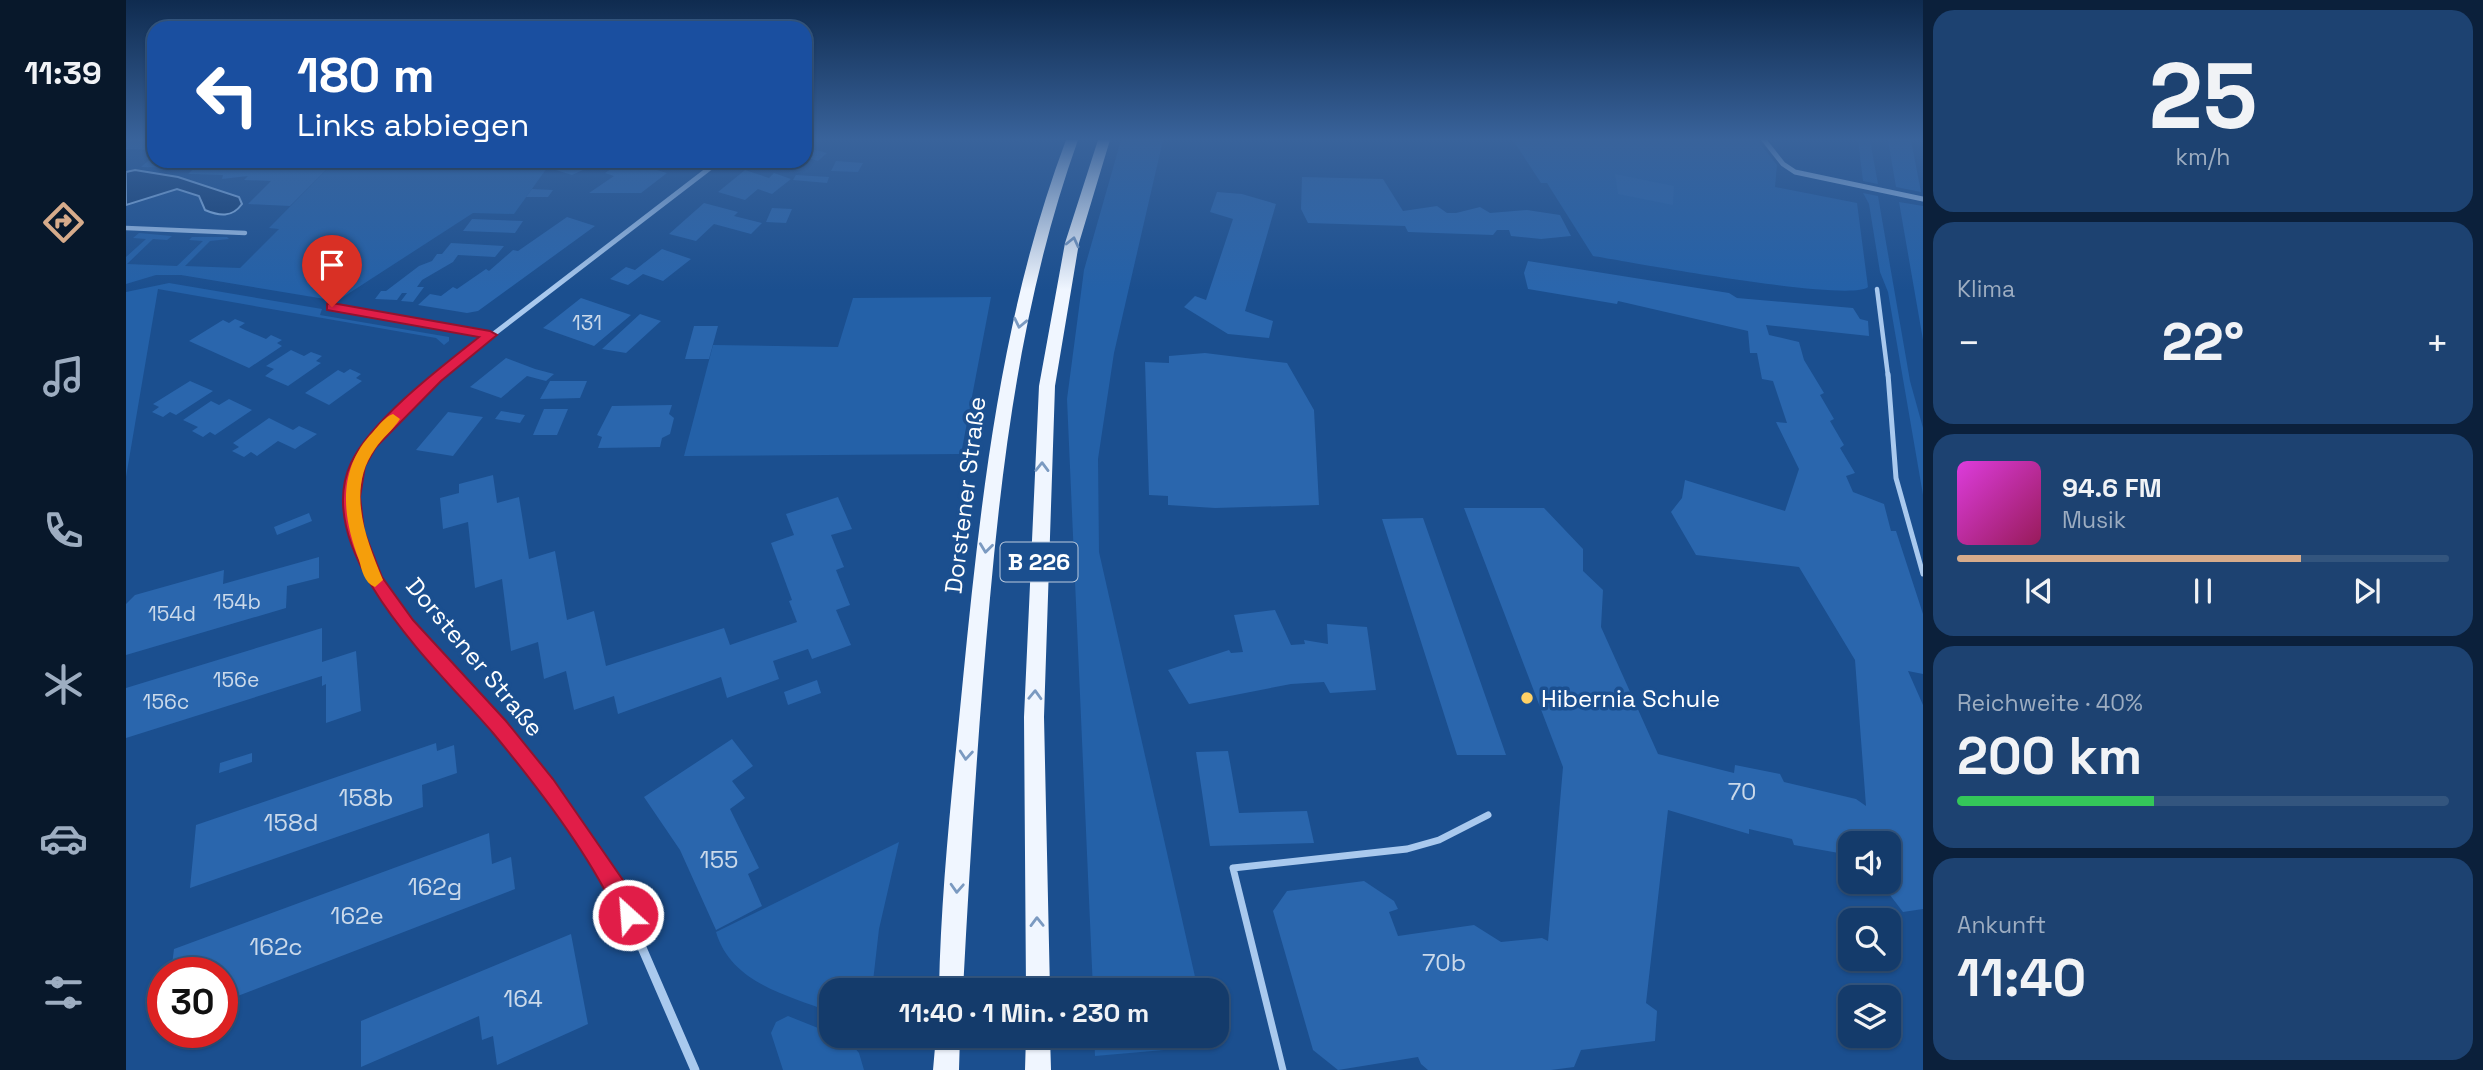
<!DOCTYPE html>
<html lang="de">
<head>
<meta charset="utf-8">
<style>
  :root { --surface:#143b6b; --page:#1d4271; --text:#f1f3f6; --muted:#9dadc1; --line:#33557e; --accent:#d6ab8b }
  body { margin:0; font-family:"Space Grotesk",sans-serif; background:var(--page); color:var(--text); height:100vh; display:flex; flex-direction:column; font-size:26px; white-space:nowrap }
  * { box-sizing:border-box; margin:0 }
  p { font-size:23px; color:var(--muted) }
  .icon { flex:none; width:38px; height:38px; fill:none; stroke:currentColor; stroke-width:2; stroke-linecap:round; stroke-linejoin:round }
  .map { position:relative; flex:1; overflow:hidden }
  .drawer { display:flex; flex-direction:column; gap:10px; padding:10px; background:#0b203b; width:560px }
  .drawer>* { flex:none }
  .hud { position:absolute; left:21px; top:21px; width:665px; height:147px; border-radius:21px; box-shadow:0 2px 5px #0004,0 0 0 2px var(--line); background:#1a4fa0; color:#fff; overflow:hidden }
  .fabs { position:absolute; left:1712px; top:831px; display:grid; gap:14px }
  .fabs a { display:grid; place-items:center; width:63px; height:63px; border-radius:14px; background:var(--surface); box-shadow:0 2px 5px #0004,0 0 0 2px var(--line); font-size:35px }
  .speed { position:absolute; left:21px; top:957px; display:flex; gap:14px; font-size:35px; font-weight:700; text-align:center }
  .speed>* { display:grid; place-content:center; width:91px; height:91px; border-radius:50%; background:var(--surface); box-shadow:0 2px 5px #0004,0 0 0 2px var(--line); line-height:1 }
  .speed .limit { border:10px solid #d22; background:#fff; color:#111 }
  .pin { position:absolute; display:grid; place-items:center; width:60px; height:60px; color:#fff; margin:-72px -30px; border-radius:50% 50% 50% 0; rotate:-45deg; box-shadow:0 0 7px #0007 }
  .pin .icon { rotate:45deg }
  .me { position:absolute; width:77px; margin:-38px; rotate:334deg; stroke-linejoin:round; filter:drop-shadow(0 0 5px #0008) }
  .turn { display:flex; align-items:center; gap:24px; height:147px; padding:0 35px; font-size:32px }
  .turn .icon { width:91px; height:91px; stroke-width:2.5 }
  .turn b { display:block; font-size:49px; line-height:60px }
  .big { font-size:52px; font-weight:700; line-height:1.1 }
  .drawer .widget { flex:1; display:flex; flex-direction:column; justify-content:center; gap:10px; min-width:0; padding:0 24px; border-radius:21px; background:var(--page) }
  .drawer .dial { align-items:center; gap:0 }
  .dial b { font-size:91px; line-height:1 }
  .song { display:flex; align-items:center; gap:21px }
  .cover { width:84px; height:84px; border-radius:10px; background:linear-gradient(135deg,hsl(300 70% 55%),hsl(330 70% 35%)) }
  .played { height:7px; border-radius:4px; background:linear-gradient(90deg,var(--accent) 70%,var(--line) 70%) }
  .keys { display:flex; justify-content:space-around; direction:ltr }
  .heat { display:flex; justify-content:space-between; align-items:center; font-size:38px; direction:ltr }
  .charge { height:10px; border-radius:5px; background:linear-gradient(90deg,#34c759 40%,var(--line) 0) }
  .trip { position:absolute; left:693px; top:978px; width:410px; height:70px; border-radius:21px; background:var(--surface); box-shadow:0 2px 5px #0004,0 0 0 2px var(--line); font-weight:700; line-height:70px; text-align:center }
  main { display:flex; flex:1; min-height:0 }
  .dock { display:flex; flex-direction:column; width:126px; justify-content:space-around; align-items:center; background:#08182b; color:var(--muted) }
  .dock .icon { width:49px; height:49px }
  .dock .on { color:var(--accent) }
  .dock b { font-size:32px; color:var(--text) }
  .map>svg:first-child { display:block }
  .green { fill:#2461a8 }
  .water { fill:#123a6d; stroke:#9cc4f0; stroke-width:2 }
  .building { fill:#2a66ad }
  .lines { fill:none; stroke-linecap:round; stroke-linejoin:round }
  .service-far2 { stroke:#a9c9ee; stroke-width:4.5 }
  .service-far1 { stroke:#a9c9ee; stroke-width:5 }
  .service { stroke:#a9c9ee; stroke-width:7 }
  .minor-far2 { stroke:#a9c9ee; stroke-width:5 }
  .minor-far1 { stroke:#a9c9ee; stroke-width:7 }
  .minor { stroke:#a9c9ee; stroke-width:9 }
  .primary { fill:#f0f6ff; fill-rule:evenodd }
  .oneway { stroke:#7b9ac1 }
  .route { fill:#e11d48; stroke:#92132f; stroke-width:2 }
  .slow { fill:#f59e0b }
  .poi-dot { fill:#ffd166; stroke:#1b4f8f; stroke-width:2.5 }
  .labels { text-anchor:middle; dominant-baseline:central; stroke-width:7; stroke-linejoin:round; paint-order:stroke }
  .number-label { font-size:21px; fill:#cad9ea }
  .shield { fill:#1b4f8f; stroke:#bbcadd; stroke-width:2 }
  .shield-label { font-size:23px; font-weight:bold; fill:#fff }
  .street-label { font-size:24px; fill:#fff; stroke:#1b4f8f }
  .poi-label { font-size:24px; fill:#fff; stroke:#1b4f8f; text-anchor:start }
  .near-number-label { font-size:24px; fill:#cad9ea }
</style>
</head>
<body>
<main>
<nav class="dock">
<b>11:39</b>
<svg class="icon on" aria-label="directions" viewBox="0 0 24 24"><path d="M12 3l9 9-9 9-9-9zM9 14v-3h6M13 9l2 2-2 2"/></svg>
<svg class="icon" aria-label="music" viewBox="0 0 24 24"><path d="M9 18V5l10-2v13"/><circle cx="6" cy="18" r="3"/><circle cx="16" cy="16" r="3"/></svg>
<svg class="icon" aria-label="phone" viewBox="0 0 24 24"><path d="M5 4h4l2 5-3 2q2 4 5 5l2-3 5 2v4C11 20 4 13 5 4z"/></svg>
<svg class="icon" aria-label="climate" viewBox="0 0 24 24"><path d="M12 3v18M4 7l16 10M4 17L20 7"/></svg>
<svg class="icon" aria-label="car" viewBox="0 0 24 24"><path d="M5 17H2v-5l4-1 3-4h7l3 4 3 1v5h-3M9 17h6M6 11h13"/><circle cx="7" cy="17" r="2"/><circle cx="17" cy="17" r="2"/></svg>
<svg class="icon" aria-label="filters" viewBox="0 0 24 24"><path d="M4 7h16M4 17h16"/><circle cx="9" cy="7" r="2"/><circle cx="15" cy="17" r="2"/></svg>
</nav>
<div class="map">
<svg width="1797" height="1070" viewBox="0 0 1797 1070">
  <rect width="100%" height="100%" fill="#1b4f8f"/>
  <path class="green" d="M 995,140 L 1037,140 L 988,353 L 972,459 L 973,552 L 1072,990 L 967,990 L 941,399 L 958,270 Z
    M 1387,140 L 1631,140 L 1651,165 L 1649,187 L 1731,203 L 1742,287 C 1724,303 1504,262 1467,256 L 1421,183 L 1415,183 Z
    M 1732,140 L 1744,140 L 1752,184 L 1737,181 Z
    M 1762,140 L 1785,140 L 1795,192 L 1770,187 Z
    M 209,161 L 426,161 L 388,214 L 347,213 L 211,301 L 55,275 L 30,275 L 0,284 L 0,257 L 20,239 L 7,238 L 13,233 L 46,236 L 41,240 L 27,239 L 1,264 L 51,266 L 77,241 L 63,240 L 66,237 L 101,237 L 103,239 L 84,241 L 59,266 L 114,268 L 153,229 L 143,228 Z
    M 1737,193 L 1752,196 L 1784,381 L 1797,428 L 1797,495 L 1762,292 L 1754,272 L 1743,204 Z
    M 1773,202 L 1797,206 L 1797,340 Z
    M 43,283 L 196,309 L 194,315 L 323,337 L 323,341 L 318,345 L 310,338 L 32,289 L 0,477 L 0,292 Z
    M 865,297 L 835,454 L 558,456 L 587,345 L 712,347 L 727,298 Z
    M 773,842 L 753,929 L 746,990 L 705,990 L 705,1012 C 661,995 605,983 590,932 Z
    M 662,1016 L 722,1040 L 733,1053 L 738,1070 L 657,1070 L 645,1033 L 650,1022 Z
    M 968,1036 L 1082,1036 L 1084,1046 L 969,1056 Z"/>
  <path class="water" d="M 9,170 L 52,177 L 113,197 L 116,204 C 106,218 93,216 79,210 L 73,196 L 51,189 L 0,205 L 0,172 Z"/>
  <path class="building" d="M 3,140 L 28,140 L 28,150 L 0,149 Z
    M 679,147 L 686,149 L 701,153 L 692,161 L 679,157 Z
    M 28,156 L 28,161 L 58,161 L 49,168 L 15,167 Z
    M 76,161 L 209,161 L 164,206 L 122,204 L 145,181 L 118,180 L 122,176 L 96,179 L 97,175 L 62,174 Z
    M 447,161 L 500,161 L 541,173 L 515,193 L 463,193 L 488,176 L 479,173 L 488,167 L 472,163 L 446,175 L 430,170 L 435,162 L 442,164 Z
    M 710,161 L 737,163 L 732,172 L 705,171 Z
    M 619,170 L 643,178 L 648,173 L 665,179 L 646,194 L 632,189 L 619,200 L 592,192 Z
    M 1489,174 L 1548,186 L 1547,205 L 1492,194 Z
    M 670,175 L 703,177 L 701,183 L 667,180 Z
    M 1176,177 L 1257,179 L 1277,211 L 1311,206 L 1321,213 L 1330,213 L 1354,207 L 1364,213 L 1401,210 L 1434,215 L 1445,236 L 1415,239 L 1385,236 L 1383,230 L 1371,230 L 1367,235 L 1282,232 L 1279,226 L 1182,223 L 1175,209 Z
    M 406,189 L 427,190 L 422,197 L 400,197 Z
    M 1091,192 L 1116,194 L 1150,204 L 1119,311 L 1147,321 L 1143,338 L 1102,334 L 1058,307 L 1069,296 L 1080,300 L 1107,219 L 1084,212 Z
    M 578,203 L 612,212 L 608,216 L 636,223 L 625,234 L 588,224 L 570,241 L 543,234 Z
    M 646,208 L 666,209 L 660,223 L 640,222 Z
    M 441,217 L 469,226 L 352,311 L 341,313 L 292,305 L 304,294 L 315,296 L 327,287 L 331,289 L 360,269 L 363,271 L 387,250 L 392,251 Z
    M 346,219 L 397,221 L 389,233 L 337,231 Z
    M 325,243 L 378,246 L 369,257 L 332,255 L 327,262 L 296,280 L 291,287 L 298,287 L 287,302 L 275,301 L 281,293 L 276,293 L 271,300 L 249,299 L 255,291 L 260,291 L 293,266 L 306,261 L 311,254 L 316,254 Z
    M 536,249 L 565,259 L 537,281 L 517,274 L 502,285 L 484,279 L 500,267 L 509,270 Z
    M 1402,261 L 1603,293 L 1611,298 L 1727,308 L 1734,319 L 1742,321 L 1743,336 L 1640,325 L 1643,335 L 1673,342 L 1678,360 L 1698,393 L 1694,395 L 1708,419 L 1704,421 L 1718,445 L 1714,448 L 1729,473 L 1720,476 L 1727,492 L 1758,504 L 1765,531 L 1770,531 L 1797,614 L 1797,674 L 1782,671 L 1797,705 L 1797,909 L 1777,912 L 1754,882 L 1762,882 L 1762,844 L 1724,844 L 1724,855 L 1668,845 L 1666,839 L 1623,829 L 1623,834 L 1542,810 L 1520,1003 L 1531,1011 L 1529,1041 L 1455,1050 L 1448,1067 L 1425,1070 L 1302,1070 L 1295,1064 L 1292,1057 L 1212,1070 L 1187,1050 L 1147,911 L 1161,891 L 1238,881 L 1268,901 L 1272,909 L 1263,912 L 1272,936 L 1348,925 L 1375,942 L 1416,938 L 1422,941 L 1437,767 L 1338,508 L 1418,508 L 1457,549 L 1457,571 L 1477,590 L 1475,627 L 1532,754 L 1608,773 L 1609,765 L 1654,774 L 1658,782 L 1730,799 L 1740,806 L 1729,660 L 1673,567 L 1570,555 L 1545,512 L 1556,498 L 1559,480 L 1659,511 L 1673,469 L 1650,422 L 1661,423 L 1647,381 L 1636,379 L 1631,353 L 1624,353 L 1622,331 L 1492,301 L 1491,304 L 1402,289 L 1398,273 Z
    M 455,298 L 505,315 L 468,346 L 417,328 Z
    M 514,314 L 535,321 L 500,353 L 476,349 Z
    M 109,319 L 119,323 L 113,327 L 119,330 L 140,339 L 145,335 L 156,340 L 151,343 L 156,346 L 123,368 L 63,341 L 97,320 L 103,323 Z
    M 568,326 L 592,326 L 583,359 L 559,359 Z
    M 165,350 L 178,356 L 185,352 L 196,356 L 190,361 L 195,363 L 162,386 L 139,376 L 148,369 L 140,366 Z
    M 1079,353 L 1161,363 L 1188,410 L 1193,505 L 1089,508 L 1042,505 L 1042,496 L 1023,495 L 1019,362 L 1043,363 L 1043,356 Z
    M 380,358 L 409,369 L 428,374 L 420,381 L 401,376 L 375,398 L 344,387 Z
    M 224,369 L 235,374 L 230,378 L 236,381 L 203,405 L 179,393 L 212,370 L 218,373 Z
    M 64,381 L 87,391 L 50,415 L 44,412 L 37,417 L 26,412 L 33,407 L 27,404 Z
    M 424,381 L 461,381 L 454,398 L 414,399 Z
    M 103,399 L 126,410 L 89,435 L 84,432 L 77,437 L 66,431 L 72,427 L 57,420 L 85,401 L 93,405 Z
    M 546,405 L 543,414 L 548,418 L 544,434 L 536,438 L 534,447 L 472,448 L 476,437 L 471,435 L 486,406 Z
    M 418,409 L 442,409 L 431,435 L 407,435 Z
    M 375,411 L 399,415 L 394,423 L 369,419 Z
    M 322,412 L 357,417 L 327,456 L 290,450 Z
    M 143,418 L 167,430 L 173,426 L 191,434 L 169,449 L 152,441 L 131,456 L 125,452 L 118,457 L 106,451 L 113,447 L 107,443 Z
    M 367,475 L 371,503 L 393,497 L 403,559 L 429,551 L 441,620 L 468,611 L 480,666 L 598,628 L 604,645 L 671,622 L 663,601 L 666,600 L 645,543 L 668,535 L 660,514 L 712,497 L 726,529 L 705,535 L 718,567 L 710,570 L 724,605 L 710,610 L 725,645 L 686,659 L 682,649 L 647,661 L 653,679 L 601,698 L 595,677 L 492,714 L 488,696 L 448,710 L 440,671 L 418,679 L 412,642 L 385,651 L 376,579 L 349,588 L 342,522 L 317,529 L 314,498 L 333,493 L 333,484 Z
    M 183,513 L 186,521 L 151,535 L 148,527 Z
    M 1297,518 L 1380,755 L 1331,755 L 1256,519 Z
    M 193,557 L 193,578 L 161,586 L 160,608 L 0,655 L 0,604 L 9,595 L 98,570 L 97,584 Z
    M 1149,610 L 1165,645 L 1179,644 L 1178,640 L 1202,644 L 1201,624 L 1241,627 L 1250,690 L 1204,693 L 1198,682 L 1165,684 L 1063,704 L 1042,670 L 1103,650 L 1105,653 L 1117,652 L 1108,615 Z
    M 196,628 L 196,662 L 230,651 L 235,711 L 200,723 L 200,684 L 196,686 L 196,676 L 0,738 L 0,688 Z
    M 691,680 L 695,693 L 662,705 L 658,692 Z
    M 606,739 L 627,766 L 606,781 L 619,798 L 604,809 L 633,868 L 622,874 L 636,906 L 590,930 L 554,850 L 518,797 Z
    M 310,743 L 311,751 L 328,745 L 331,773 L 296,785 L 297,807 L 64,888 L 70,825 Z
    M 1102,751 L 1113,813 L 1181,811 L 1188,843 L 1084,846 L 1070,752 Z
    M 126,753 L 126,762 L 93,773 L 94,763 Z
    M 363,833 L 366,864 L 385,857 L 389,889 L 96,1002 L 96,973 L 45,973 L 48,949 Z
    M 445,934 L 462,1024 L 371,1065 L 367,1036 L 356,1040 L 353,1016 L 235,1067 L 235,1021 Z"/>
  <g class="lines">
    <path class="service-far2" d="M 0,228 L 119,233
      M 1751,289 L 1762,376
      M 206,307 L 364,335"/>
    <path class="service-far1" d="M 1762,374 L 1770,478 L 1797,574"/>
    <path class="service" d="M 1157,1070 L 1107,868 L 1281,849 L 1313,840 L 1362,815"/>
    <path class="minor-far2" d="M 1638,140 L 1657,164 L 1669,172 L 1797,199
      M 313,376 L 593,161"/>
    <path class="minor-far1" d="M 315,374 C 293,391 243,439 232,465 C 200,540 285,629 330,679"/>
    <path class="minor" d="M 328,677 L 420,786 L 491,890 L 569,1070"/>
    <path class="primary" d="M 940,140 L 952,140 C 899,288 878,442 864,598 C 852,728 844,859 837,990 L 813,990 C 815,887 827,782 837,679 C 855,497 875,313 940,140 Z
      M 972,140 L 984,140 L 953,243 L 929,386 L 918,717 L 924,990 L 900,990 L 898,717 L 913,386 L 939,243 Z
      M 810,1036 L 834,1036 L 833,1070 L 807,1070 Z
      M 900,1036 L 924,1036 L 925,1070 L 899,1070 Z"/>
  </g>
  <defs><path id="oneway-chevron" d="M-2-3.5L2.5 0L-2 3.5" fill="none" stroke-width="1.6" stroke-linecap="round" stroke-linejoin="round" transform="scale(1.75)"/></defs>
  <g class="oneway">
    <use href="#oneway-chevron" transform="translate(947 242) rotate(-77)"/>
    <use href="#oneway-chevron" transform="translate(894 323) rotate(102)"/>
    <use href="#oneway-chevron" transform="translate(916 467) rotate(-89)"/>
    <use href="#oneway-chevron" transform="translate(860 548) rotate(97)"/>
    <use href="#oneway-chevron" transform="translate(909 695) rotate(-88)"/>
    <use href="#oneway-chevron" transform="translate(840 755) rotate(95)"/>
    <use href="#oneway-chevron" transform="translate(831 888) rotate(93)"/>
    <use href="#oneway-chevron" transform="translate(911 922) rotate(-91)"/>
  </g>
  <linearGradient id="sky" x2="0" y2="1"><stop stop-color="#0f2b4f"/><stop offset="0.48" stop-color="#39639b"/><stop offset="1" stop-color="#39639b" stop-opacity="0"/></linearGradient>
  <rect width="1797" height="290" fill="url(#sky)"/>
  <path class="route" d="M 206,303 L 364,331 L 371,335 L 315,381 L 250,447 L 239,466 L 234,497 L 238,531 L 256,577 L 287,620 L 380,721 L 427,779 L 499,883 L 512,915 L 509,922 L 502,925 L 494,922 C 468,859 411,786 367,733 C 315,672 183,553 225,463 C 245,420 315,367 353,337 L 201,310 L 201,304 Z"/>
  <path class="slow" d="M 267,414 L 274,419 C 267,430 256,438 249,449 C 220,490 240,539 257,580 L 249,587 C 238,583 236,570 233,560 C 216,516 211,469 247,432 C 253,425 259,417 267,414 Z"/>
  <circle class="poi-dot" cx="1401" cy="698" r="7"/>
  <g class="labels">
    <g class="number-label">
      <text x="461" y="322">131</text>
      <text x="111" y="601">154b</text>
      <text x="46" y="613">154d</text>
      <text x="110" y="679">156e</text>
      <text x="40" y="701">156c</text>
    </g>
    <rect class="shield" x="874.5" y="542.5" width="77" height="39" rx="5"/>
    <g class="shield-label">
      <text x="913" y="562">B 226</text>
    </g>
    <g class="street-label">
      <text transform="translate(839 495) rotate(-83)">Dorstener Straße</text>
      <text transform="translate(349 657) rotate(50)">Dorstener Straße</text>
    </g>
    <g class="poi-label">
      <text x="1415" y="698">Hibernia Schule</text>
    </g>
    <g class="near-number-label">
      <text x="1616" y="791">70</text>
      <text x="240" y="797">158b</text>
      <text x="165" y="822">158d</text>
      <text x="593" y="859">155</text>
      <text x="309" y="886">162g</text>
      <text x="231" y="915">162e</text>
      <text x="150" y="946">162c</text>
      <text x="1318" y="962">70b</text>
      <text x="397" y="998">164</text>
    </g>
  </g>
</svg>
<div class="fabs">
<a><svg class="icon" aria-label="sound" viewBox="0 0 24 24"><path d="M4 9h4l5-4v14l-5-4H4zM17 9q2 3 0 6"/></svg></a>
<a><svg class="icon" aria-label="search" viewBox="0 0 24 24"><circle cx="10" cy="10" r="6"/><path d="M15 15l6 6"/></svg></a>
<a><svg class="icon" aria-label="layers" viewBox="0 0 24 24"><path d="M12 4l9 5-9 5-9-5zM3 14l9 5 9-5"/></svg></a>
</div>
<div class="speed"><div class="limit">30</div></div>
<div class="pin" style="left:206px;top:307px;background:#d93025"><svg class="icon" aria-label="arrive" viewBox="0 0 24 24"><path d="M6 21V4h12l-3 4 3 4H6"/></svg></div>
<svg class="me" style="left:502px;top:915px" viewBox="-20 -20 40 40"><circle r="17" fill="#e11d48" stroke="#fff" stroke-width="3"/><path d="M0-11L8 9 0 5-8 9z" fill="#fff"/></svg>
<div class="trip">11:40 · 1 Min. · 230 m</div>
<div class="hud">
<div class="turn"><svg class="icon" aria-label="left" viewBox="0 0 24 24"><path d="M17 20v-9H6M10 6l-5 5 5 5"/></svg><div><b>180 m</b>Links abbiegen</div></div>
</div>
</div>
<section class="drawer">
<div class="widget dial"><b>25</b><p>km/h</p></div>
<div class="widget"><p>Klima</p>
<div class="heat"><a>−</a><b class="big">22°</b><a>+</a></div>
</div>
<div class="widget">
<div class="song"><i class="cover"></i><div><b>94.6 FM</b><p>Musik</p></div></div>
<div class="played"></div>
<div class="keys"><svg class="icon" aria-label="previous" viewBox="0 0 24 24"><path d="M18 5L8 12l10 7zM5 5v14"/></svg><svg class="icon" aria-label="pause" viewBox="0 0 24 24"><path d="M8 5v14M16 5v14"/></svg><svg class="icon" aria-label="next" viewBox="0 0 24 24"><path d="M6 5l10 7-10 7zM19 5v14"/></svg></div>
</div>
<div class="widget"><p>Reichweite · 40%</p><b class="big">200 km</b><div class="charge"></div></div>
<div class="widget"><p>Ankunft</p><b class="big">11:40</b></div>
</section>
</main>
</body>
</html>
